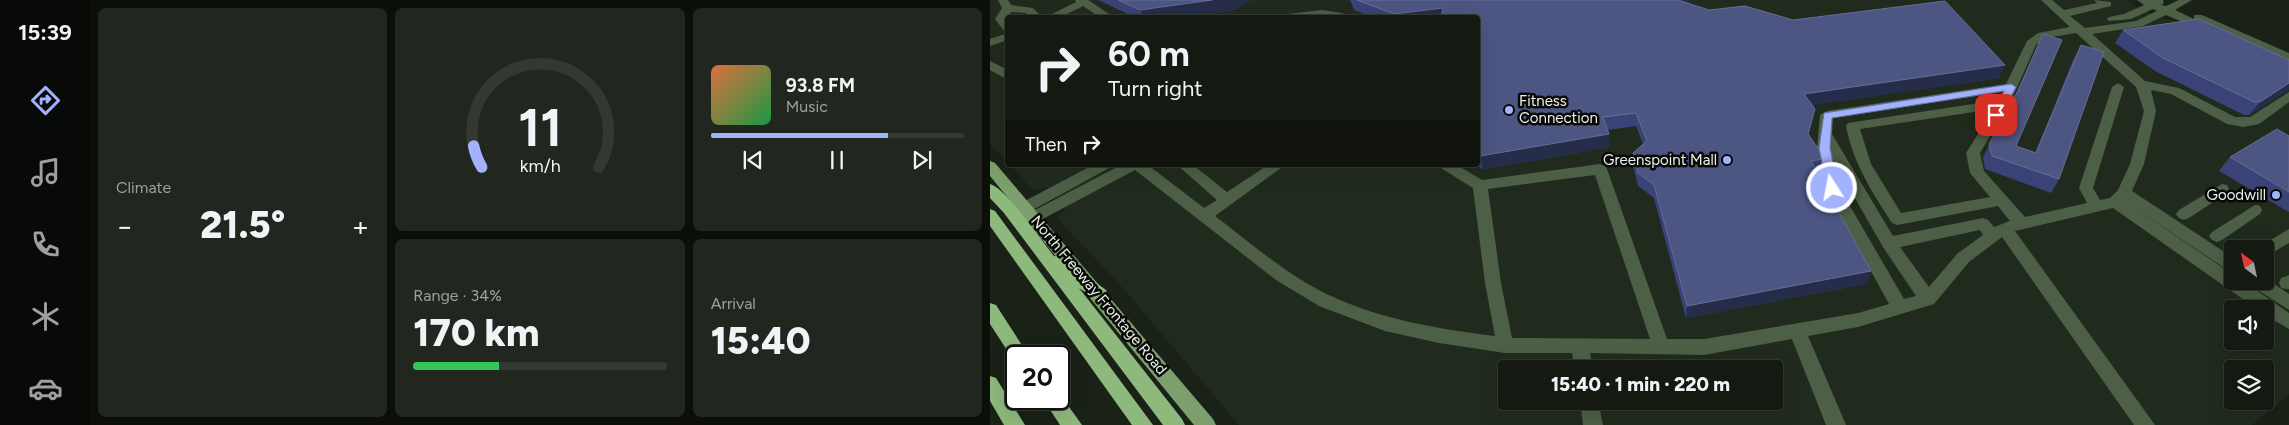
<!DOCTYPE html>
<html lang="en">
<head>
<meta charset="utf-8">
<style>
  :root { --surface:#141911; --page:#21261f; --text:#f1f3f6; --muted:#9da09f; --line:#333831; --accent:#a2b2fd }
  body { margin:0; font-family:Figtree,sans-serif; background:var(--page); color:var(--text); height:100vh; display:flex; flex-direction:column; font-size:19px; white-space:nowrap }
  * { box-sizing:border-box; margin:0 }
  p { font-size:16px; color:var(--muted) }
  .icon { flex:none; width:28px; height:28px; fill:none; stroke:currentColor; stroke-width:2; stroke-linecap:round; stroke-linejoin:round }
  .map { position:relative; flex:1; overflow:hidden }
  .drawer { display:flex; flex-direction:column; gap:8px; padding:8px; background:#0b0e09; width:900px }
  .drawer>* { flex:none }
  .hud { position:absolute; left:15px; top:15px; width:475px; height:152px; border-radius:5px; box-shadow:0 5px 20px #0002,0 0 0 1px var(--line); background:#141911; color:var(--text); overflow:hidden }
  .needle { width:32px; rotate:327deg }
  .tools { position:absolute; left:1234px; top:240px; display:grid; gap:10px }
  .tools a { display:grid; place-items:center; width:50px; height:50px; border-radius:5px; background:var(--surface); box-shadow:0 5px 20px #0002,0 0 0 1px var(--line); font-size:25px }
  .speed { position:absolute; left:15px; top:345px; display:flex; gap:10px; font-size:25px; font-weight:700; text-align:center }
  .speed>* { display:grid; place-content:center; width:65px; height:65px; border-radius:50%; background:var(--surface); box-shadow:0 5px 20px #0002,0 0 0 1px var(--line); line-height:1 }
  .speed .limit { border:2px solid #111; border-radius:8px; background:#fff; color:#111 }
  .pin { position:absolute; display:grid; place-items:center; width:42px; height:42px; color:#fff; margin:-21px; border-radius:10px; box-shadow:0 2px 8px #0006 }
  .me { position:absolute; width:55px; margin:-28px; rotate:349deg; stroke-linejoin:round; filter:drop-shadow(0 0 4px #0008) }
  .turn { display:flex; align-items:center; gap:18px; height:105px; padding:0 20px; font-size:22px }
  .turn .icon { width:65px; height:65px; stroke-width:2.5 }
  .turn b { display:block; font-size:35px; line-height:42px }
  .then { display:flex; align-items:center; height:48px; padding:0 20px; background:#0003; gap:10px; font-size:19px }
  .big { font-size:38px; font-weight:800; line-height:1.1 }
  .drawer .tile { flex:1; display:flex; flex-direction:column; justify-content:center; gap:8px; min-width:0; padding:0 18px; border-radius:8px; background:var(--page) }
  .drawer .dial { align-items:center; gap:0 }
  .dial svg { height:130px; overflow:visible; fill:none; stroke:var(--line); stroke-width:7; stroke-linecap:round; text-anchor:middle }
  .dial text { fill:var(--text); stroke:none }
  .song { display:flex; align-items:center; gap:15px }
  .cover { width:60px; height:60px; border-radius:8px; background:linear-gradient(135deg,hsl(20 70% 55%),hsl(140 70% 35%)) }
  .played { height:5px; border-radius:2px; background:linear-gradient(90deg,var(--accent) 70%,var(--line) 70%) }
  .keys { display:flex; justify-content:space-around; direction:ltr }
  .heat { display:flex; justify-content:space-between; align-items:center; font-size:28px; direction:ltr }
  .charge { height:8px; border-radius:4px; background:linear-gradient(90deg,#34c759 34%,var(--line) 0) }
  .drawer .tiles { flex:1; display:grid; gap:8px; grid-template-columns:repeat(3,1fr) }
  .tile:first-child { grid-row:span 2 }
  .trip { position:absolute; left:508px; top:360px; width:285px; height:50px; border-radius:5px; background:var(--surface); box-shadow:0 5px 20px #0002,0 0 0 1px var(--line); font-weight:800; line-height:50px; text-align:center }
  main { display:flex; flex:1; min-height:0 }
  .dock { display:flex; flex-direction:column; width:90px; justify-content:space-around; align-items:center; background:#080a07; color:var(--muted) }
  .dock .icon { width:35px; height:35px }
  .dock .selected { color:var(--accent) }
  .dock b { font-size:22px; color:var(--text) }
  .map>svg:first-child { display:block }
  .built { fill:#212b1d; fill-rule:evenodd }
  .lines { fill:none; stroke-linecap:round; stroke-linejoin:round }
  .minor { fill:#4d5f46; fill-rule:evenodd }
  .major { fill:#7b9f6d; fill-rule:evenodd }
  .highway { fill:#8db97c; fill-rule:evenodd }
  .wall { fill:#3a4277 }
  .shaded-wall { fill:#252d4b }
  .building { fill:#4d5583; stroke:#666d93 }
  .route { fill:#a2b2fd; stroke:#6974a4 }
  .poi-dot { fill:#a2b2fd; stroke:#070906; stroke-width:2 }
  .labels { text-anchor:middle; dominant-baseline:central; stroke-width:5; stroke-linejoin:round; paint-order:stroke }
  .poi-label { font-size:15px; fill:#ebf0ea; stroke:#070906; text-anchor:end }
  .street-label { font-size:15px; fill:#ebf0ea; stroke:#070906 }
</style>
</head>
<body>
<main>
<nav class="dock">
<b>15:39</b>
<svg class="icon selected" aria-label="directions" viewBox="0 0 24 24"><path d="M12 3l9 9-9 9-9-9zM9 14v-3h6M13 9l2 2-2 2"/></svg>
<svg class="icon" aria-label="music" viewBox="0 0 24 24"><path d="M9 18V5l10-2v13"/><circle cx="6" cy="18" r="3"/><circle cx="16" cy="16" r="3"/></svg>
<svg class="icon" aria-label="phone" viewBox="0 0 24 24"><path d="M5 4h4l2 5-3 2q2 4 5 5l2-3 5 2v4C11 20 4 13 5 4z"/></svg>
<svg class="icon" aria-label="climate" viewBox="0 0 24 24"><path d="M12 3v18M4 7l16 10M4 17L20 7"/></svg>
<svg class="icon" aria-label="car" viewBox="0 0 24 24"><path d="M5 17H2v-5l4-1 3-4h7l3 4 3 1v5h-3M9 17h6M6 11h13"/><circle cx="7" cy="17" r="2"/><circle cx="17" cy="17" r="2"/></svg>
</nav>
<section class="drawer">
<div class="tiles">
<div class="tile"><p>Climate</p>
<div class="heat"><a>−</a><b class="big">21.5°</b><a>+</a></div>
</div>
<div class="tile dial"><svg viewBox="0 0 100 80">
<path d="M14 69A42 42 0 1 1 86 69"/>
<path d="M14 69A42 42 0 0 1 9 56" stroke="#a2b2fd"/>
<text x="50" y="56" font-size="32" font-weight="700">11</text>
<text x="50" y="72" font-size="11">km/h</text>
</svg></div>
<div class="tile">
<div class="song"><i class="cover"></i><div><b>93.8 FM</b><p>Music</p></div></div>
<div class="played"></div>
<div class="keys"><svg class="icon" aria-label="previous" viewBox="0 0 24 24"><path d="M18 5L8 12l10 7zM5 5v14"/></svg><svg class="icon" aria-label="pause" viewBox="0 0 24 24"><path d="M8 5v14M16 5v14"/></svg><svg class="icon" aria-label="next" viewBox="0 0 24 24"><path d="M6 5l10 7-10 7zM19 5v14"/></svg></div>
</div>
<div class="tile"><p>Range · 34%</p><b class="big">170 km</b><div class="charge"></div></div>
<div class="tile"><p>Arrival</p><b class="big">15:40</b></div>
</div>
</section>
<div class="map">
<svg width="1299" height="425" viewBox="0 0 1299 425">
  <rect width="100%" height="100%" fill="#1a2117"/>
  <path class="built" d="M 0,0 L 1139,0 L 1143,5 L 1176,19 L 1191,22 L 1299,72 L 1299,394 L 1262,425 L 249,425 L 131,286 L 67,218 L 77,207 L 57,188 L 43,190 L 20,165 L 488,165 L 488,18 L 18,18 L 17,162 L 0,143 ZM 1242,249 L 1275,249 L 1275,281 L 1242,281 ZM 1242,309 L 1275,309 L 1275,341 L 1242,341 ZM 516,369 L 784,369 L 784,401 L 516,401 ZM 1242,369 L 1275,369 L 1275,401 L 1242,401 Z"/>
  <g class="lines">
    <path class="minor" d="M 8,0 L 18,0 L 21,5 L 43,8 L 53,18 L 41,18 L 36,13 L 21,12 L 17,19 L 18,32 L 14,31 L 5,19 L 12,8 Z
      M 85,0 L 98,0 L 125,18 L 111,18 L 93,6 L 69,18 L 54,18 L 86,2 Z
      M 1051,0 L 1062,0 L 1074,10 L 1107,3 L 1104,0 L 1121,2 L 1121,6 L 1080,16 L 1095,28 L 1146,21 L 1167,11 L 1163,9 L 1141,19 L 1119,21 L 1117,19 L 1119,17 L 1134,14 L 1154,5 L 1147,0 L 1173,0 L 1174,2 L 1172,5 L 1176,6 L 1189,0 L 1202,0 L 1185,10 L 1204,19 L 1204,15 L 1212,15 L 1299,53 L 1299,61 L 1221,27 L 1221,31 L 1213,31 L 1176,15 L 1153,26 L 1102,34 L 1155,81 L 1189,88 L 1245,117 L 1260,117 L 1299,92 L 1299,102 L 1269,124 L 1253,127 L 1237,124 L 1181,94 L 1161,90 L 1166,111 L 1154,164 L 1142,191 L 1242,257 L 1242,271 L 1236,269 L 1135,201 L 1242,274 L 1242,281 L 1253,281 L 1299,313 L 1299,329 L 1275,315 L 1275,309 L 1267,309 L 1123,208 L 1025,231 L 1165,425 L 1144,425 L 1012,237 L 979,262 L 944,304 L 868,327 L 818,336 L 856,425 L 836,425 L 802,339 L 714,355 L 600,353 L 603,369 L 585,369 L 582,353 L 515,353 L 449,343 L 395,331 L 329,306 L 286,280 L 145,170 L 49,221 L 44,223 L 39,221 L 36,217 L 39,213 L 131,165 L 158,165 L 214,208 L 227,200 L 187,165 L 203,165 L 237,192 L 278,165 L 295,165 L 225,216 C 262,244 299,277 341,296 C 393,320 449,329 505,336 L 495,283 L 483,188 L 451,168 L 449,165 L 467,165 L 492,180 L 610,164 L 615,166 L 617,169 L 677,339 L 714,339 L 868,313 L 899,304 L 835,187 L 827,148 L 830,115 L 837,111 L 1016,84 L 1037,41 L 1048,33 L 1080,27 ZM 1086,33 L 1146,87 L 1154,111 L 1140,164 L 1128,190 L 1120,198 L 1110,200 L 1103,188 L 1134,87 L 1128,83 L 1122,87 L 1089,188 L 1097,203 L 1035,217 L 994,171 L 990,153 L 1020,103 L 1046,45 L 1055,38 ZM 1013,92 L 1009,100 L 858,123 L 856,126 C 863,163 882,192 902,223 L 907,225 L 1008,206 L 1020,221 L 1004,227 L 998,220 L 993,218 L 903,236 L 842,134 L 843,118 ZM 1004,109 L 976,153 L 980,173 L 1000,197 L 911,213 L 881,164 L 870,129 ZM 843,160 L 893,247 L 926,296 L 914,299 L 849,187 ZM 605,175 L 660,339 L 522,338 L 511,283 L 498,189 ZM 990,230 L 993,235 L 967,254 L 939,287 L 910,247 Z
      M 332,10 L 352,13 L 361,18 L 284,18 L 289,15 Z
      M 18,33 L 18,40 L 0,46 L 0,39 Z
      M 0,61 L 18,70 L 18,80 L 0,70 Z
      M 103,165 L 121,165 L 119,168 L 41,211 L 31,211 L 29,207 L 31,203 Z
      M 1232,184 L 1237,185 L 1239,189 L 1237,193 L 1199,218 L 1194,220 L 1189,218 L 1186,214 L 1189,210 Z
      M 1265,205 L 1270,206 L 1272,210 L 1270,214 L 1232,240 L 1227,242 L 1222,240 L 1219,236 L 1222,232 Z
      M 1299,229 L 1299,243 L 1275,257 L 1275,249 L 1268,249 L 1269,247 Z
      M 1299,275 L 1299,289 L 1291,288 L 1289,283 L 1291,278 Z
      M 1275,278 L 1299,294 L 1299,310 L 1261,286 L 1259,281 L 1275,281 Z
      M 590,401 L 608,401 L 613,425 L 593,425 Z"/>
    <path class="major" d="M 0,161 L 5,163 L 223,419 L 226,425 L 204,425 L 0,176 Z"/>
    <path class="highway" d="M 0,184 C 17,189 51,240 64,256 L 72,257 L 116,290 L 118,295 L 116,300 L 110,302 L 89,288 L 192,419 L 195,425 L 173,425 L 14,213 L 0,198 Z
      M 0,209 L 5,211 L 163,425 L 142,425 L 0,226 Z
      M 0,303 L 6,305 L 39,356 L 26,356 L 26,362 L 24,361 L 0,324 Z
      M 0,376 L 6,378 L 35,425 L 14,425 L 0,401 Z
      M 69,393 L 92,425 L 70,425 L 53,399 L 69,399 Z"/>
  </g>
  <path class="wall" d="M 108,0 L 261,0 L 241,11 L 194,18 L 146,18 Z
    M 360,0 L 699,0 L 699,1 L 697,3 L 719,10 L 803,20 L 1009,78 L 822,105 L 825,109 L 818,135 L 833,159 L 830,172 L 827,173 L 881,271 L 876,284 L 696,318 L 664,198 L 648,186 L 643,166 L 643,153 L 653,144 L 646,126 L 618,130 L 620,147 L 493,169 L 486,165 L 488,165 L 488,18 L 384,18 L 364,10 Z
    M 1133,30 L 1299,60 L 1299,89 L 1259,115 L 1254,115 L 1165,71 L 1125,43 Z
    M 1053,34 L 1026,146 L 1045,153 L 1084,58 L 1091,45 L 1069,179 L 1061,193 L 995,169 L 993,157 L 1025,95 Z
    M 1299,136 L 1299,212 L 1229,171 L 1240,157 Z"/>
  <path class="shaded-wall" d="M 222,0 L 261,0 L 241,11 L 194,18 L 154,18 L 150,10 Z
    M 687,0 L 699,0 L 699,1 L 686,12 Z
    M 453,8 L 456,18 L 405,18 L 404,14 Z
    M 1015,65 L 1009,78 L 811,107 L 814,94 Z
    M 1299,83 L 1299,89 L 1259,115 L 1270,102 Z
    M 619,134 L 620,147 L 493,169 L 490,156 Z
    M 881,271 L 876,284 L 696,318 L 697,306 Z"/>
  <path class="building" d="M 128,0 L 222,0 L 150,10 Z
    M 367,0 L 688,0 L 719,10 L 755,6 L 803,20 L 955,1 L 1015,65 L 814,94 L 825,109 L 818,134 L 832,154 L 833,159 L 821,161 L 881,271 L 697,306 L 664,185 L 648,173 L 643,153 L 657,141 L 646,113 L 613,117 L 619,134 L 490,156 L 488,154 L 488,18 L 451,18 L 453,8 L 404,14 Z
    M 1209,19 L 1299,60 L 1299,83 L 1270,102 L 1264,102 L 1173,58 L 1133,30 Z
    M 1053,34 L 1072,40 L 1026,146 L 1046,153 L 1091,45 L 1114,52 L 1069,179 L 1002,156 L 999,144 L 1028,91 Z
    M 1287,129 L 1299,136 L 1299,192 L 1240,157 Z"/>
  <path class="route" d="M 1021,84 L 1026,87 L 1011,115 L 1006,118 L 1001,115 L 1014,91 L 842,118 L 840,148 L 848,188 L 842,191 L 837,188 L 829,148 L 834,113 Z"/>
  <g class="poi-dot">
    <circle cx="519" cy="110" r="5"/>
    <circle cx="737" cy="160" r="5"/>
    <circle cx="1286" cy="195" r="5"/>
  </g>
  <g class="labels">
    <g class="poi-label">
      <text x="529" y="101" text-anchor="start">Fitness<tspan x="529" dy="17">Connection</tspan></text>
      <text x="727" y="160">Greenspoint Mall</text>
      <text x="1276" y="195">Goodwill</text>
    </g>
    <g class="street-label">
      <text transform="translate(109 295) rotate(50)">North Freeway Frontage Road</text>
    </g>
  </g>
</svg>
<div class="tools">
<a><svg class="needle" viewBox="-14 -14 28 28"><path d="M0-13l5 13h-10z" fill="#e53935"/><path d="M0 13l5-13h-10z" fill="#9da09f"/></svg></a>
<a><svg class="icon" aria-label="sound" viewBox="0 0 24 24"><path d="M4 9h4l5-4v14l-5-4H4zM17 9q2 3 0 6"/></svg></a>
<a><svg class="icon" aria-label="layers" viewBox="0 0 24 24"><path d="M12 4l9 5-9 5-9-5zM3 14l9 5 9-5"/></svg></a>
</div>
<div class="speed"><div class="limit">20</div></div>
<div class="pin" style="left:1006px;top:115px;background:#d93025"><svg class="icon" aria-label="arrive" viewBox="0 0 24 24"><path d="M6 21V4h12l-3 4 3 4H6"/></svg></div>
<svg class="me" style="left:842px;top:188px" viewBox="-20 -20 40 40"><circle r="17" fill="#a2b2fd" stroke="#fff" stroke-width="3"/><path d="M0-11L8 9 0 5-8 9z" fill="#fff"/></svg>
<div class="trip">15:40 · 1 min · 220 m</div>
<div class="hud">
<div class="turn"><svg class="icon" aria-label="right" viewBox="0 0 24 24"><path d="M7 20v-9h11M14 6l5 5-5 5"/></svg><div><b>60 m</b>Turn right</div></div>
<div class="then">Then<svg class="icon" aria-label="right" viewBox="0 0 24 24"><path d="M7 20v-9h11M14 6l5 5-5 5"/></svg></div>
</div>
</div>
</main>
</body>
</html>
